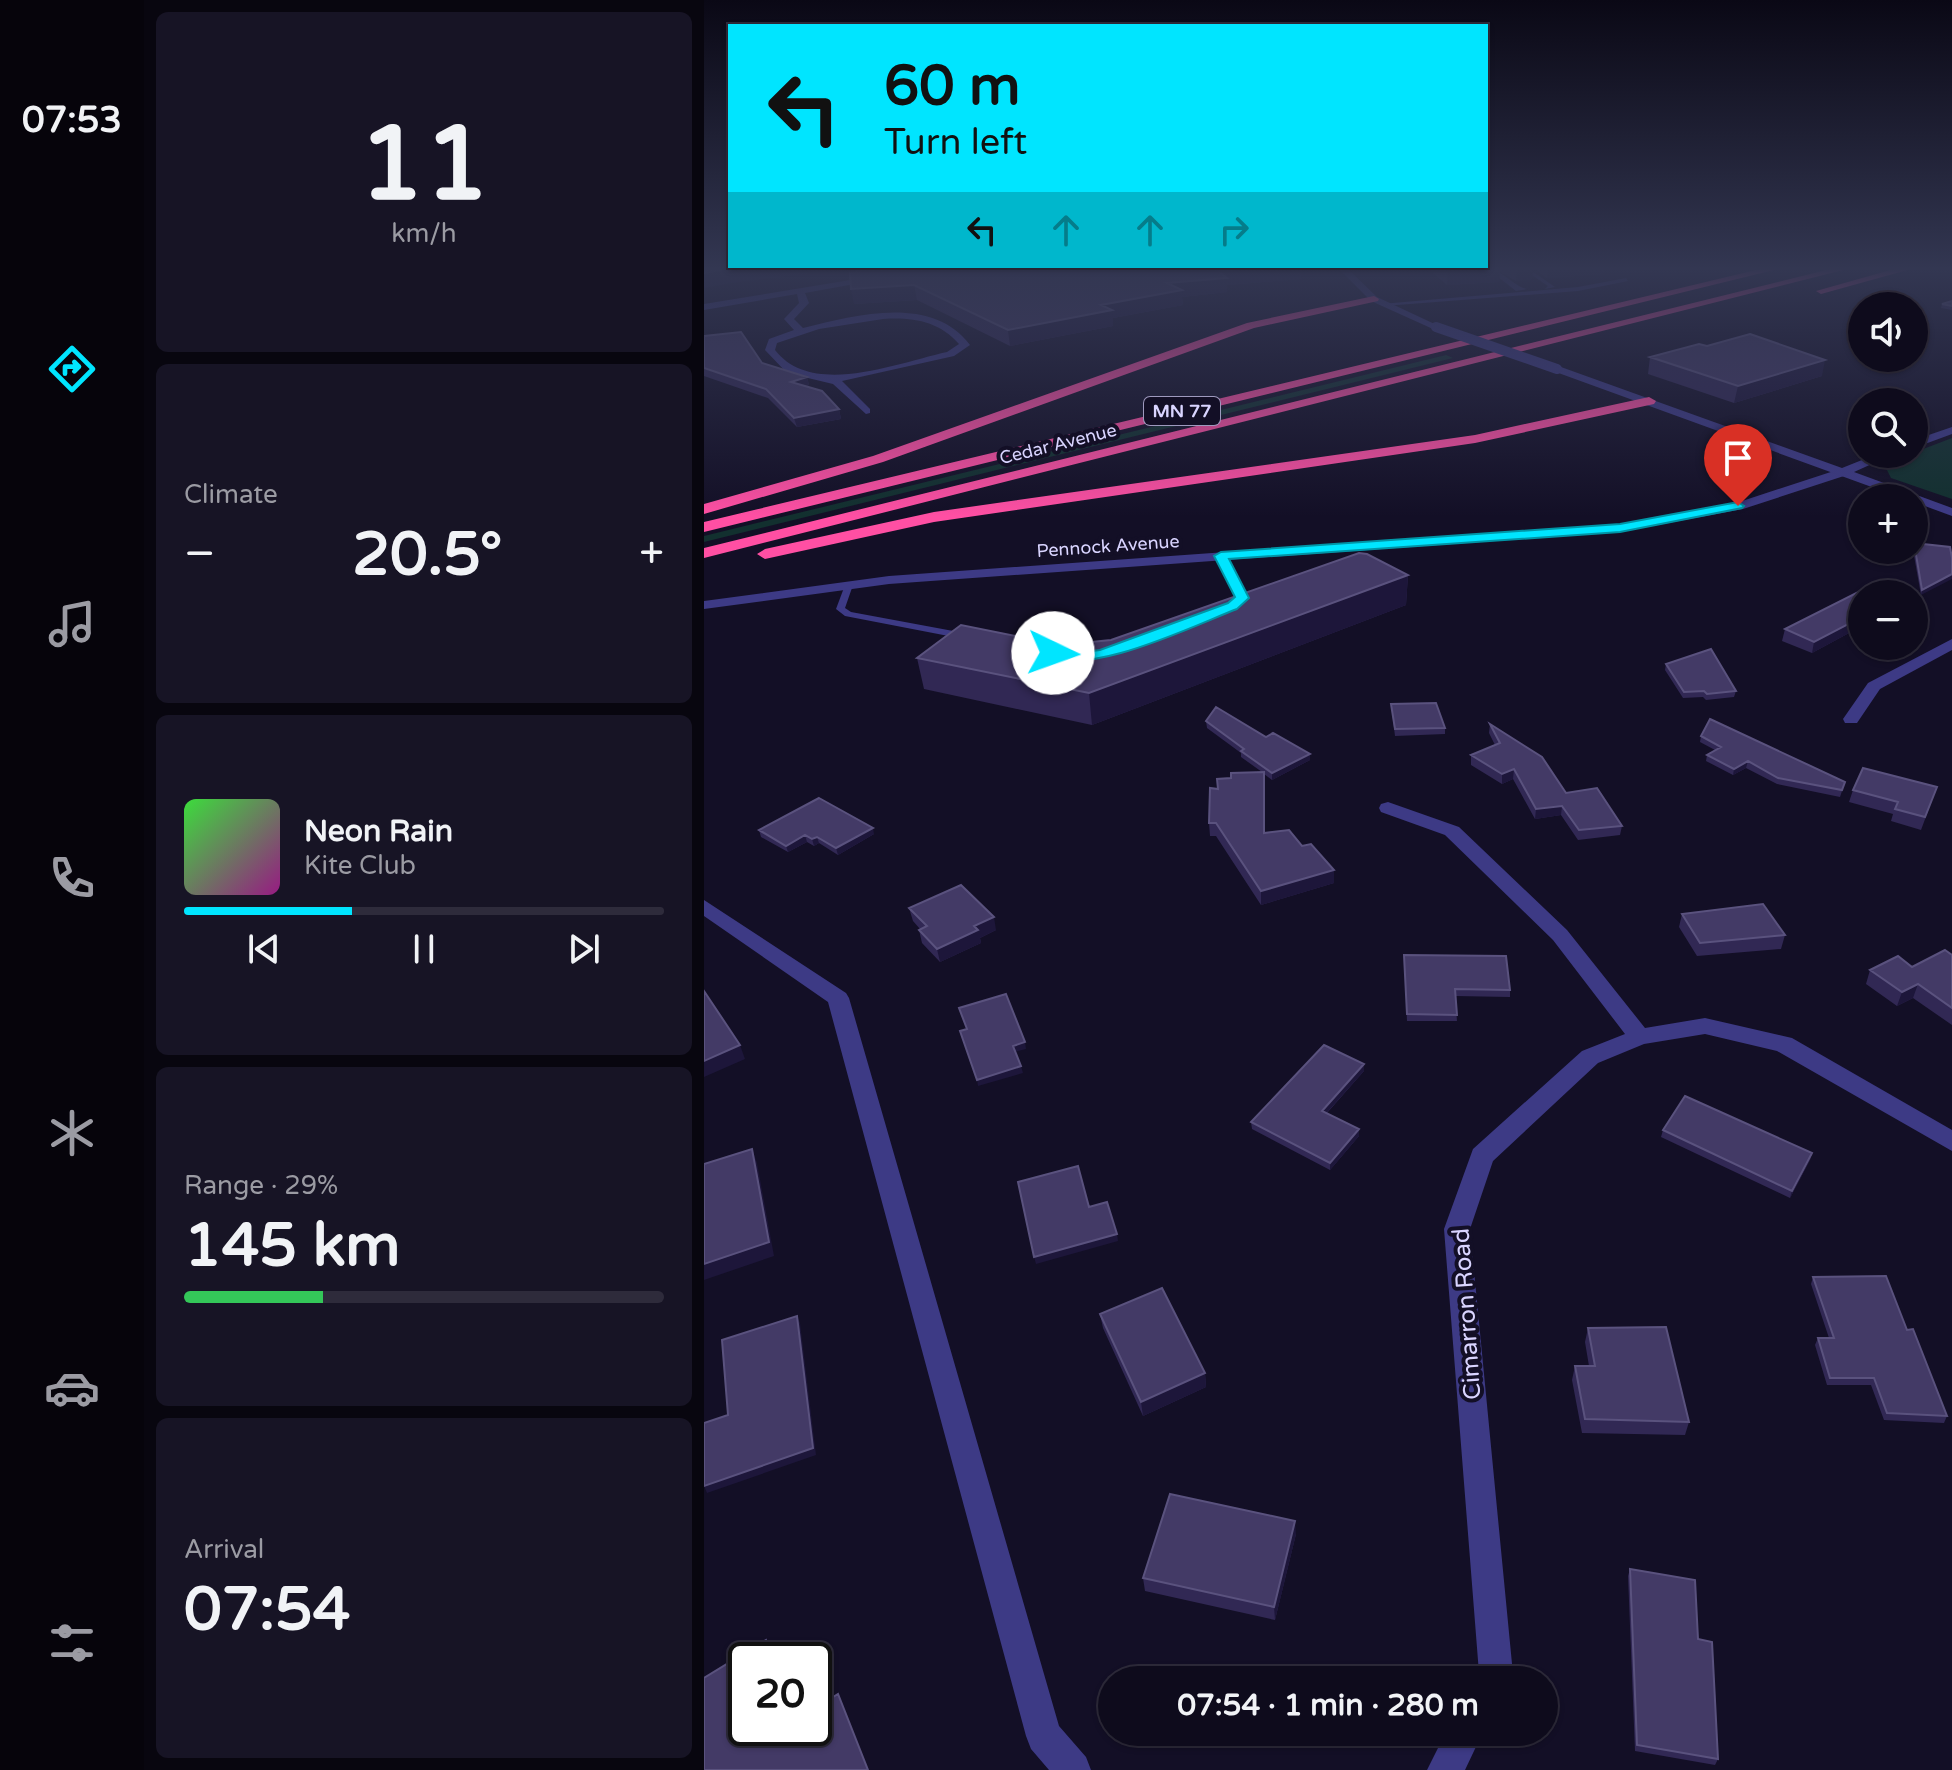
<!DOCTYPE html>
<html lang="en">
<head>
<meta charset="utf-8">
<style>
  :root { --surface:#0e0b1c; --page:#171425; --text:#f1f3f6; --muted:#9b9ba3; --line:#2e2b3b; --accent:#00e5ff }
  body { margin:0; font-family:"Varela Round",sans-serif; background:var(--page); color:var(--text); height:100vh; display:flex; flex-direction:column; font-size:30px; white-space:nowrap }
  * { box-sizing:border-box; margin:0 }
  p { font-size:26px; color:var(--muted) }
  .icon { flex:none; width:44px; height:44px; fill:none; stroke:currentColor; stroke-width:2; stroke-linecap:round; stroke-linejoin:round }
  .map { position:relative; flex:1; overflow:hidden }
  .side { display:flex; flex-direction:column; gap:12px; padding:12px; background:#08060f; width:560px }
  .side>* { flex:none }
  .guide { position:absolute; left:24px; top:24px; width:760px; height:244px; border-radius:0px; box-shadow:0 2px 6px #0004,0 0 0 2px var(--line); background:#00e5ff; color:#111; overflow:hidden }
  .buttons { position:absolute; left:1144px; top:292px; display:grid; gap:16px }
  .buttons a { display:grid; place-items:center; width:80px; height:80px; border-radius:50%; background:var(--surface); box-shadow:0 2px 6px #0004,0 0 0 2px var(--line); font-size:40px }
  .speed { position:absolute; left:24px; top:1642px; display:flex; gap:16px; font-size:40px; font-weight:700; text-align:center }
  .speed>* { display:grid; place-content:center; width:104px; height:104px; border-radius:50%; background:var(--surface); box-shadow:0 2px 6px #0004,0 0 0 2px var(--line); line-height:1 }
  .speed .limit { border:4px solid #111; border-radius:12px; background:#fff; color:#111 }
  .pin { position:absolute; display:grid; place-items:center; width:68px; height:68px; color:#fff; margin:-82px -34px; border-radius:50% 50% 50% 0; rotate:-45deg; box-shadow:0 0 8px #0007 }
  .pin .icon { rotate:45deg }
  .me { position:absolute; width:88px; margin:-44px; rotate:93deg; stroke-linejoin:round; filter:drop-shadow(0 0 6px #0008) }
  .turn { display:flex; align-items:center; gap:28px; height:168px; padding:0 24px; font-size:36px }
  .turn .icon { width:104px; height:104px; stroke-width:2.5 }
  .turn b { display:block; font-size:56px; line-height:68px }
  .lanes { display:flex; align-items:center; height:76px; padding:0 24px; background:#0003; justify-content:center; gap:40px; direction:ltr }
  .lanes .off { opacity:.35 }
  .big { font-size:60px; font-weight:700; line-height:1.1 }
  .side .widget { flex:1; display:flex; flex-direction:column; justify-content:center; gap:12px; min-width:0; padding:0 28px; border-radius:12px; background:var(--page) }
  .side .dial { align-items:center; gap:0 }
  .dial b { font-size:104px; line-height:1 }
  .song { display:flex; align-items:center; gap:24px }
  .cover { width:96px; height:96px; border-radius:12px; background:linear-gradient(135deg,hsl(120 70% 55%),hsl(310 70% 35%)) }
  .played { height:8px; border-radius:4px; background:linear-gradient(90deg,var(--accent) 35%,var(--line) 35%) }
  .keys { display:flex; justify-content:space-around; direction:ltr }
  .heat { display:flex; justify-content:space-between; align-items:center; font-size:44px; direction:ltr }
  .charge { height:12px; border-radius:6px; background:linear-gradient(90deg,#34c759 29%,var(--line) 0) }
  .trip { position:absolute; left:394px; top:1666px; width:460px; height:80px; border-radius:40px; background:var(--surface); box-shadow:0 2px 6px #0004,0 0 0 2px var(--line); font-weight:700; line-height:80px; text-align:center }
  main { display:flex; flex:1; min-height:0 }
  .tab-bar { display:flex; flex-direction:column; width:144px; justify-content:space-around; align-items:center; background:#06040b; color:var(--muted) }
  .tab-bar .icon { width:56px; height:56px }
  .tab-bar .current { color:var(--accent) }
  .tab-bar b { font-size:36px; color:var(--text) }
  .map>svg:first-child { display:block }
  .green { fill:#12302f }
  .lines { fill:none; stroke-linecap:round; stroke-linejoin:round }
  .service { fill:#3d3a85; fill-rule:evenodd }
  .minor { fill:#3d3a85; fill-rule:evenodd }
  .tertiary { fill:#3d3a85; fill-rule:evenodd }
  .motorway { fill:#ff4fa3; fill-rule:evenodd }
  .tertiary-bridge { stroke:#3d3a85; stroke-width:10 }
  .wall { fill:#312854 }
  .shaded-wall { fill:#1d163a }
  .building { fill:#433a66; stroke:#5a527e; stroke-width:2 }
  .route { fill:#00e5ff; stroke:#0095a6; stroke-width:2 }
  .labels { text-anchor:middle; dominant-baseline:central; stroke-width:8; stroke-linejoin:round; paint-order:stroke }
  .shield { fill:#130f26; stroke:#9e99be; stroke-width:2 }
  .shield-label { font-size:18px; font-weight:bold; fill:#d9d4ff }
  .far-street-label { font-size:18px; fill:#d9d4ff; stroke:#130f26 }
  .near-street-label { font-size:24px; fill:#d9d4ff; stroke:#130f26 }
</style>
</head>
<body>
<main>
<nav class="tab-bar">
<b>07:53</b>
<svg class="icon current" aria-label="directions" viewBox="0 0 24 24"><path d="M12 3l9 9-9 9-9-9zM9 14v-3h6M13 9l2 2-2 2"/></svg>
<svg class="icon" aria-label="music" viewBox="0 0 24 24"><path d="M9 18V5l10-2v13"/><circle cx="6" cy="18" r="3"/><circle cx="16" cy="16" r="3"/></svg>
<svg class="icon" aria-label="phone" viewBox="0 0 24 24"><path d="M5 4h4l2 5-3 2q2 4 5 5l2-3 5 2v4C11 20 4 13 5 4z"/></svg>
<svg class="icon" aria-label="climate" viewBox="0 0 24 24"><path d="M12 3v18M4 7l16 10M4 17L20 7"/></svg>
<svg class="icon" aria-label="car" viewBox="0 0 24 24"><path d="M5 17H2v-5l4-1 3-4h7l3 4 3 1v5h-3M9 17h6M6 11h13"/><circle cx="7" cy="17" r="2"/><circle cx="17" cy="17" r="2"/></svg>
<svg class="icon" aria-label="filters" viewBox="0 0 24 24"><path d="M4 7h16M4 17h16"/><circle cx="9" cy="7" r="2"/><circle cx="15" cy="17" r="2"/></svg>
</nav>
<section class="side">
<div class="widget dial"><b>11</b><p>km/h</p></div>
<div class="widget"><p>Climate</p>
<div class="heat"><a>−</a><b class="big">20.5°</b><a>+</a></div>
</div>
<div class="widget">
<div class="song"><i class="cover"></i><div><b>Neon Rain</b><p>Kite Club</p></div></div>
<div class="played"></div>
<div class="keys"><svg class="icon" aria-label="previous" viewBox="0 0 24 24"><path d="M18 5L8 12l10 7zM5 5v14"/></svg><svg class="icon" aria-label="pause" viewBox="0 0 24 24"><path d="M8 5v14M16 5v14"/></svg><svg class="icon" aria-label="next" viewBox="0 0 24 24"><path d="M6 5l10 7-10 7zM19 5v14"/></svg></div>
</div>
<div class="widget"><p>Range · 29%</p><b class="big">145 km</b><div class="charge"></div></div>
<div class="widget"><p>Arrival</p><b class="big">07:54</b></div>
</section>
<div class="map">
<svg width="1248" height="1770" viewBox="0 0 1248 1770">
  <rect width="100%" height="100%" fill="#130f26"/>
  <path class="green" d="M 742,355 L 749,358 L 0,542 L 0,536 Z
    M 1248,438 L 1248,499 L 1187,478 L 1180,464 Z"/>
  <g class="lines">
    <path class="service" d="M 784,269 C 799,270 809,286 823,289 L 812,291 Z
      M 819,269 L 825,269 L 851,287 L 841,289 L 844,286 Z
      M 922,278 L 924,281 L 874,291 L 680,306 L 677,304 L 874,287 Z
      M 514,554 L 521,556 L 542,598 L 534,606 L 528,606 L 527,604 L 533,597 L 513,556 Z
      M 145,582 L 149,585 L 141,608 L 147,612 L 260,633 L 265,636 L 260,639 L 141,616 L 132,609 L 141,585 Z"/>
    <path class="minor" d="M 213,269 L 233,269 L 101,293 L 105,303 L 90,319 L 99,328 C 151,315 228,294 266,345 L 250,356 L 138,381 L 166,409 L 166,413 L 162,414 L 129,384 L 83,373 L 61,350 L 65,339 L 90,330 L 80,319 L 95,303 L 93,294 L 0,310 L 0,304 ZM 179,319 C 208,317 235,321 255,344 L 243,352 C 193,363 108,398 71,350 L 73,343 L 115,329 Z
      M 1139,468 L 1145,472 L 1143,475 L 1039,509 L 916,532 L 185,584 L 0,609 L 0,601 L 185,576 L 916,524 L 1032,503 Z
      M 1248,639 L 1248,650 L 1176,689 L 1153,723 L 1141,723 L 1139,719 L 1164,683 Z
      M 684,802 L 755,827 L 863,930 L 941,1028 L 1001,1018 L 1088,1038 L 1248,1130 L 1248,1151 L 1073,1051 L 1001,1034 L 940,1044 L 894,1063 L 789,1161 L 766,1229 L 809,1674 L 807,1680 L 772,1680 L 775,1673 L 740,1229 L 769,1149 L 878,1051 L 921,1034 L 849,940 L 741,835 L 677,812 L 675,808 L 677,804 Z
      M 0,900 L 142,993 L 145,998 L 355,1726 L 382,1757 L 387,1770 L 345,1770 L 327,1749 L 322,1736 L 124,1002 L 0,916 Z
      M 742,1732 L 779,1732 L 761,1770 L 723,1770 Z"/>
    <path class="tertiary" d="M 635,269 L 644,269 L 673,297 L 737,327 L 729,329 L 667,301 Z
      M 849,367 L 857,367 L 1138,468 L 1173,454 L 1190,454 L 1150,472 L 1248,508 L 1248,516 L 1210,502 L 1210,498 L 1198,498 L 849,371 Z
      M 1248,427 L 1248,434 L 1210,448 L 1210,440 Z"/>
    <path class="motorway" d="M 1056,269 L 1074,269 L 0,532 L 0,522 Z
      M 1126,269 L 1143,269 L 0,558 L 0,548 Z
      M 1190,269 L 1207,269 L 1117,294 L 1112,291 Z
      M 670,296 L 675,299 L 674,301 L 550,328 L 179,462 L 0,514 L 0,504 L 169,456 L 543,323 Z
      M 945,397 L 952,401 L 950,404 L 771,443 L 230,522 L 61,559 L 53,554 L 61,549 L 230,512 L 771,435 Z"/>
    <path class="tertiary-bridge" d="M 732,327 L 853,369"/>
  </g>
  <path class="wall" d="M 148,269 L 597,269 L 597,279 L 523,285 L 523,292 L 478,297 L 479,305 L 409,318 L 409,326 L 306,346 L 213,300 L 150,304 Z
    M 724,269 L 829,269 L 828,279 L 812,281 L 796,272 L 795,282 L 743,285 Z
    M 830,269 L 901,269 L 900,274 L 843,278 Z
    M 1248,301 L 1248,310 L 1237,308 L 1238,304 Z
    M 0,336 L 58,363 L 103,377 L 105,385 L 102,386 L 135,409 L 137,419 L 93,427 L 64,398 L 0,376 Z
    M 946,357 L 1118,376 L 1030,403 L 944,374 Z
    M 1210,543 L 1246,547 L 1217,595 L 1209,550 L 1210,550 Z
    M 704,575 L 702,605 L 388,725 L 220,689 L 213,658 L 407,640 Z
    M 1176,581 L 1205,592 L 1205,594 L 1158,594 L 1158,626 L 1108,653 L 1078,641 L 1081,629 Z
    M 962,664 L 1032,691 L 1030,697 L 1002,700 L 999,697 L 979,698 L 961,670 Z
    M 687,704 L 741,728 L 741,734 L 691,736 Z
    M 502,721 L 562,737 L 606,754 L 606,760 L 568,780 L 560,774 L 560,833 L 630,883 L 557,905 L 512,836 L 506,836 L 505,823 L 513,789 L 527,778 L 558,772 L 537,757 L 537,753 L 503,728 Z
    M 786,724 L 862,793 L 918,826 L 916,835 L 874,840 L 857,815 L 831,819 L 809,779 L 798,784 L 767,765 L 767,755 L 791,745 L 785,733 Z
    M 997,736 L 1141,782 L 1136,797 L 1073,784 L 1042,768 L 1029,775 L 1002,761 L 1003,755 L 1011,750 L 996,742 Z
    M 1233,787 L 1217,830 L 1187,821 L 1189,814 L 1145,802 L 1149,790 Z
    M 55,830 L 170,834 L 134,855 L 115,843 L 110,846 L 103,842 L 84,852 L 57,837 Z
    M 205,908 L 292,930 L 276,938 L 277,943 L 236,962 L 218,943 L 215,930 L 216,929 L 209,921 Z
    M 978,914 L 1081,935 L 1077,949 L 993,956 L 975,927 Z
    M 700,955 L 806,990 L 806,997 L 751,996 L 753,1021 L 703,1021 Z
    M 1248,955 L 1248,1025 L 1209,998 L 1193,1006 L 1162,984 L 1166,970 L 1208,967 Z
    M 660,1064 L 660,1071 L 623,1113 L 655,1136 L 626,1170 L 548,1129 L 547,1122 Z
    M 959,1130 L 1108,1153 L 1106,1160 L 1086,1198 L 957,1137 Z
    M 1109,1277 L 1203,1330 L 1243,1416 L 1240,1423 L 1180,1420 L 1167,1385 L 1123,1385 L 1111,1345 L 1114,1338 L 1125,1338 L 1107,1284 Z
    M 396,1314 L 501,1373 L 502,1387 L 439,1416 L 399,1328 Z
    M 884,1328 L 985,1422 L 981,1435 L 878,1433 L 868,1380 L 871,1366 L 885,1366 L 881,1342 Z
    M 592,1534 L 571,1620 L 441,1591 L 439,1578 Z
    M 926,1569 L 994,1639 L 1014,1759 L 1011,1765 L 931,1751 L 924,1576 Z"/>
  <path class="shaded-wall" d="M 21,269 L 140,269 L 28,283 L 0,288 L 0,273 Z
    M 148,269 L 194,269 L 149,276 Z
    M 536,269 L 597,269 L 597,279 L 523,285 L 523,292 L 478,297 L 479,305 L 409,318 L 409,326 L 306,346 L 304,330 L 397,305 L 463,283 L 514,271 Z
    M 744,269 L 796,269 L 795,282 L 743,285 Z
    M 813,269 L 829,269 L 828,279 L 812,281 Z
    M 844,269 L 901,269 L 900,274 L 843,278 Z
    M 210,285 L 213,300 L 150,304 L 147,289 Z
    M 1121,360 L 1118,376 L 1030,403 L 1034,386 Z
    M 103,377 L 105,385 L 89,391 L 87,382 Z
    M 135,409 L 137,419 L 93,427 L 90,418 Z
    M 1248,574 L 1248,579 L 1217,595 L 1218,590 Z
    M 704,575 L 702,605 L 388,725 L 385,693 Z
    M 1158,617 L 1158,626 L 1108,653 L 1110,642 Z
    M 606,754 L 606,760 L 568,780 L 568,773 Z
    M 1044,761 L 1042,768 L 1029,775 L 1030,769 Z
    M 810,769 L 809,779 L 798,784 L 798,774 Z
    M 858,806 L 857,815 L 831,819 L 832,809 Z
    M 169,828 L 170,834 L 134,855 L 132,848 Z
    M 101,835 L 103,842 L 84,852 L 82,846 Z
    M 113,837 L 115,843 L 110,846 L 108,839 Z
    M 630,870 L 630,883 L 557,905 L 557,891 Z
    M 290,917 L 292,930 L 276,938 L 277,943 L 236,962 L 233,949 L 270,926 Z
    M 1214,984 L 1209,998 L 1193,1006 L 1198,992 Z
    M 321,1042 L 322,1049 L 310,1052 L 309,1046 Z
    M 36,1045 L 41,1059 L 0,1077 L 0,1061 Z
    M 660,1064 L 660,1071 L 618,1118 L 618,1111 Z
    M 317,1066 L 319,1073 L 274,1086 L 273,1080 Z
    M 655,1129 L 655,1136 L 626,1170 L 626,1163 Z
    M 48,1149 L 53,1163 L 70,1256 L 0,1280 L 0,1264 Z
    M 1108,1153 L 1106,1160 L 1086,1198 L 1088,1191 Z
    M 413,1234 L 414,1241 L 332,1264 L 330,1257 Z
    M 93,1316 L 96,1323 L 112,1455 L 3,1493 L 0,1486 Z
    M 501,1373 L 502,1387 L 439,1416 L 437,1402 Z
    M 591,1521 L 592,1534 L 571,1620 L 570,1607 Z"/>
  <path class="building" d="M 0,269 L 21,269 L 0,273 Z
    M 167,269 L 536,269 L 514,271 L 523,278 L 463,283 L 478,290 L 397,305 L 408,310 L 304,330 L 210,285 L 147,289 L 146,273 Z
    M 1248,301 L 1248,306 L 1238,304 Z
    M 37,332 L 58,363 L 103,377 L 87,382 L 118,391 L 135,409 L 90,418 L 62,389 L 0,368 L 0,336 Z
    M 1046,334 L 1121,360 L 1034,386 L 946,357 L 995,344 L 1003,346 Z
    M 1210,543 L 1246,547 L 1248,558 L 1248,574 L 1218,590 Z
    M 655,553 L 663,554 L 704,575 L 385,693 L 213,658 L 257,625 L 357,645 L 407,640 Z
    M 1176,581 L 1205,592 L 1201,594 L 1158,594 L 1158,617 L 1110,642 L 1081,629 Z
    M 1007,649 L 1032,691 L 1003,694 L 1000,691 L 980,692 L 962,664 Z
    M 732,703 L 741,728 L 691,729 L 687,704 Z
    M 512,707 L 562,737 L 569,733 L 606,754 L 568,773 L 537,751 L 540,749 L 502,721 Z
    M 1006,719 L 1141,782 L 1138,790 L 1074,778 L 1044,761 L 1030,769 L 1003,755 L 1017,747 L 997,736 Z
    M 786,724 L 838,757 L 862,793 L 893,788 L 918,826 L 875,830 L 858,806 L 832,809 L 810,769 L 798,774 L 767,755 L 796,743 Z
    M 1159,768 L 1233,787 L 1221,817 L 1191,809 L 1194,802 L 1149,790 Z
    M 560,772 L 560,833 L 585,830 L 598,846 L 607,844 L 630,870 L 557,891 L 512,823 L 505,823 L 506,788 L 514,789 L 513,779 L 527,778 L 527,773 Z
    M 115,798 L 169,828 L 132,848 L 113,837 L 108,839 L 101,835 L 82,846 L 55,830 Z
    M 257,885 L 290,917 L 270,926 L 274,930 L 233,949 L 215,930 L 223,926 L 205,908 Z
    M 1059,904 L 1081,935 L 996,943 L 978,914 Z
    M 1241,950 L 1248,955 L 1248,1008 L 1214,984 L 1198,992 L 1166,970 L 1194,956 L 1208,967 Z
    M 700,955 L 802,956 L 806,990 L 751,989 L 753,1015 L 703,1014 Z
    M 0,991 L 36,1045 L 0,1061 Z
    M 302,994 L 321,1042 L 309,1046 L 317,1066 L 273,1080 L 256,1031 L 263,1029 L 255,1008 Z
    M 620,1045 L 660,1064 L 618,1111 L 655,1129 L 626,1163 L 547,1122 Z
    M 981,1096 L 1108,1153 L 1088,1191 L 959,1130 Z
    M 48,1149 L 65,1242 L 0,1264 L 0,1164 Z
    M 374,1166 L 385,1207 L 403,1202 L 413,1234 L 330,1257 L 314,1182 Z
    M 1182,1276 L 1203,1330 L 1209,1329 L 1243,1416 L 1183,1413 L 1170,1378 L 1126,1378 L 1114,1338 L 1130,1338 L 1109,1277 Z
    M 458,1288 L 501,1373 L 437,1402 L 396,1314 Z
    M 93,1316 L 109,1448 L 0,1486 L 0,1423 L 24,1415 L 18,1340 Z
    M 962,1327 L 985,1422 L 881,1419 L 871,1366 L 891,1366 L 884,1328 Z
    M 466,1494 L 591,1521 L 570,1607 L 439,1578 Z
    M 926,1569 L 991,1580 L 994,1639 L 1008,1642 L 1014,1759 L 933,1745 Z
    M 62,1640 L 69,1660 L 42,1660 L 42,1728 L 110,1728 L 110,1709 L 134,1694 L 164,1770 L 0,1770 L 0,1678 Z"/>
  <linearGradient id="sky" x2="0" y2="1"><stop stop-color="#0a0815"/><stop offset="0.52" stop-color="#333752"/><stop offset="1" stop-color="#333752" stop-opacity="0"/></linearGradient>
  <rect width="1248" height="517" fill="url(#sky)"/>
  <path class="route" d="M 1034,502 L 1040,506 L 1038,508 L 916,532 L 525,559 L 545,598 L 533,609 C 493,624 378,681 342,653 L 349,649 L 372,653 L 396,650 L 524,603 L 531,597 L 510,556 L 517,552 L 916,524 Z"/>
  <g class="labels">
    <rect class="shield" x="440" y="397" width="76" height="28" rx="6"/>
    <g class="shield-label">
      <text x="478" y="411">MN 77</text>
    </g>
    <g class="far-street-label">
      <text transform="translate(354 444) rotate(-14)">Cedar Avenue</text>
      <text transform="translate(404 546) rotate(-4)">Pennock Avenue</text>
    </g>
    <g class="near-street-label">
      <text transform="translate(763 1314) rotate(-94)">Cimarron Road</text>
    </g>
  </g>
</svg>
<div class="buttons">
<a><svg class="icon" aria-label="sound" viewBox="0 0 24 24"><path d="M4 9h4l5-4v14l-5-4H4zM17 9q2 3 0 6"/></svg></a>
<a><svg class="icon" aria-label="search" viewBox="0 0 24 24"><circle cx="10" cy="10" r="6"/><path d="M15 15l6 6"/></svg></a>
<a>+</a>
<a>−</a>
</div>
<div class="speed"><div class="limit">20</div></div>
<div class="pin" style="left:1034px;top:506px;background:#d93025"><svg class="icon" aria-label="arrive" viewBox="0 0 24 24"><path d="M6 21V4h12l-3 4 3 4H6"/></svg></div>
<svg class="me" style="left:349px;top:653px" viewBox="-20 -20 40 40"><circle r="19" fill="#fff"/><path d="M0-13L10 11 0 6-10 11z" fill="#00e5ff"/></svg>
<div class="trip">07:54 · 1 min · 280 m</div>
<div class="guide">
<div class="turn"><svg class="icon" aria-label="left" viewBox="0 0 24 24"><path d="M17 20v-9H6M10 6l-5 5 5 5"/></svg><div><b>60 m</b>Turn left</div></div>
<div class="lanes"><svg class="icon" aria-label="left" viewBox="0 0 24 24"><path d="M17 20v-9H6M10 6l-5 5 5 5"/></svg><svg class="icon off" aria-label="ahead" viewBox="0 0 24 24"><path d="M12 20V5M6 11l6-6 6 6"/></svg><svg class="icon off" aria-label="ahead" viewBox="0 0 24 24"><path d="M12 20V5M6 11l6-6 6 6"/></svg><svg class="icon off" aria-label="right" viewBox="0 0 24 24"><path d="M7 20v-9h11M14 6l5 5-5 5"/></svg></div>
</div>
</div>
</main>
</body>
</html>
